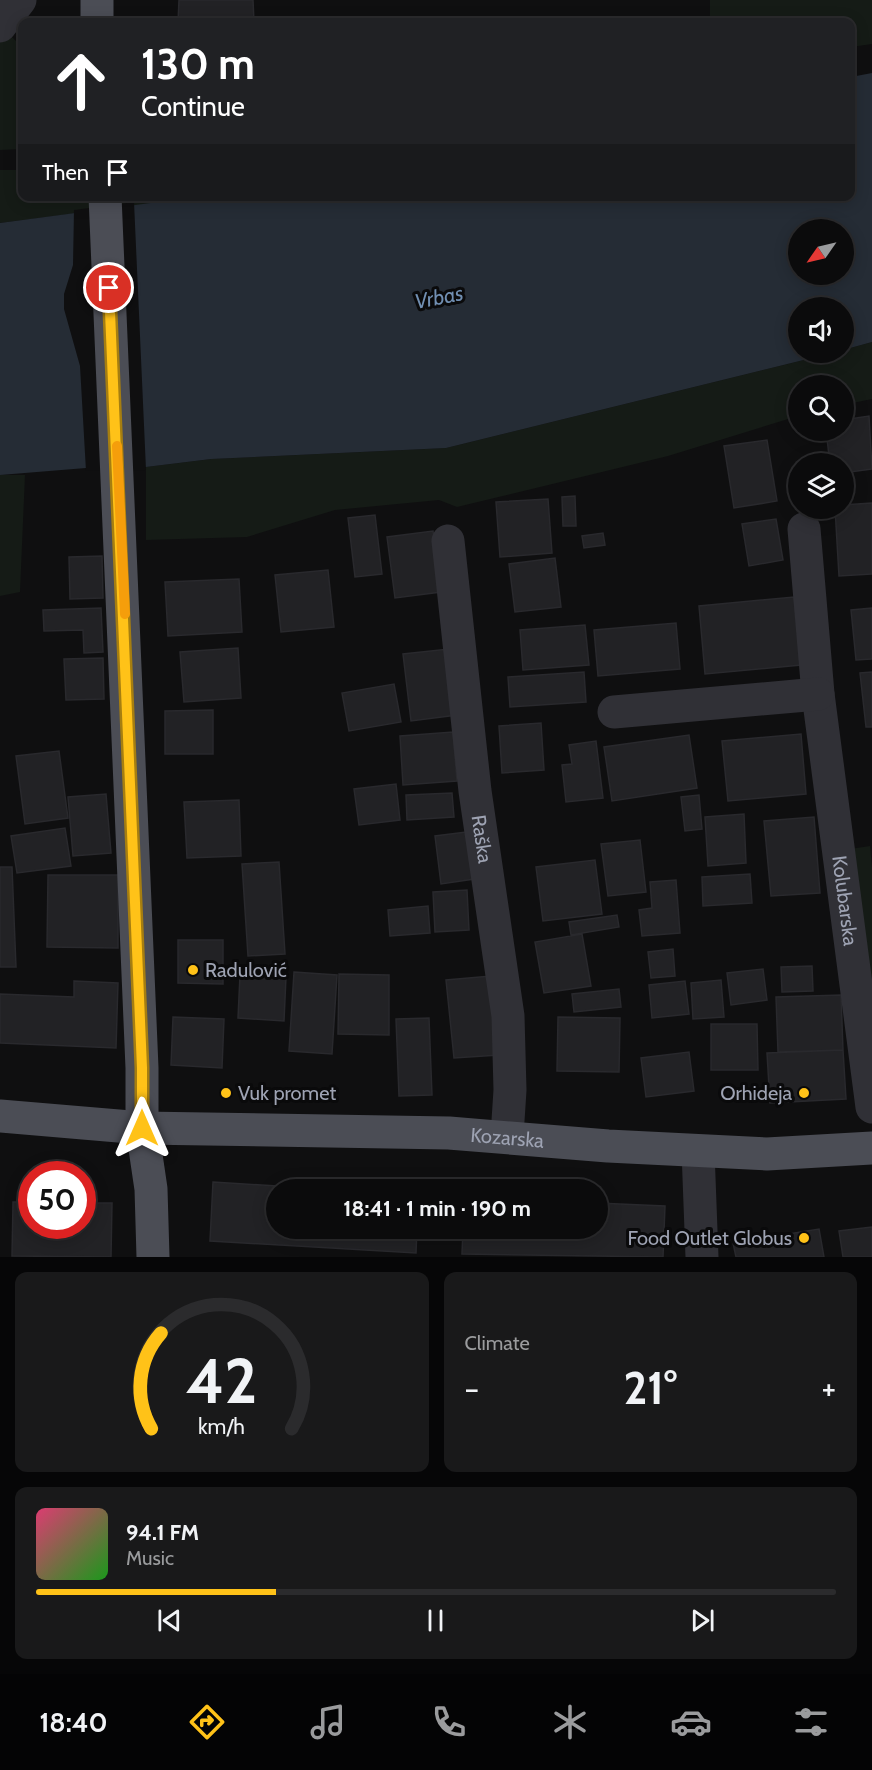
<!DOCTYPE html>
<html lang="en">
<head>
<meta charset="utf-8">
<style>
  :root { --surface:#0b0b0c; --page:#19191a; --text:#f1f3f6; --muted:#9a9b9d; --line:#2b2b2d; --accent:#ffc218 }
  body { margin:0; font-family:Cabin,sans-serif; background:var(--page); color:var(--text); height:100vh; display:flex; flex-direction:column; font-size:22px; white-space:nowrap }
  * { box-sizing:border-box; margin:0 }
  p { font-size:20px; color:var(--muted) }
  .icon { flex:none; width:33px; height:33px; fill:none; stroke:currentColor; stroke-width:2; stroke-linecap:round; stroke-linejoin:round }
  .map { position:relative; height:1257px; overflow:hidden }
  .sheet { display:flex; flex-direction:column; gap:15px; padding:15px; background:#060607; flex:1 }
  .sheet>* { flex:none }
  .hud { position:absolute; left:18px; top:18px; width:837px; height:183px; border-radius:12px; box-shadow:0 3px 15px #0003,0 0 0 2px var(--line); background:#202124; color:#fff; overflow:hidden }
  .needle { width:39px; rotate:236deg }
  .fabs { position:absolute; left:788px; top:219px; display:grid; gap:12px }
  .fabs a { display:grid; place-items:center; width:66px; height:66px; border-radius:50%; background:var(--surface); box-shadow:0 3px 15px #0003,0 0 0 2px var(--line); font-size:30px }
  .speed { position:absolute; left:18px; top:1161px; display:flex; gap:12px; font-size:30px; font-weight:700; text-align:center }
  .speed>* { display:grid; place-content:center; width:78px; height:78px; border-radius:50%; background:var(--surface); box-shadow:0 3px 15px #0003,0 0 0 2px var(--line); line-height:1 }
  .speed .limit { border:9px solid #d22; background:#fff; color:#111 }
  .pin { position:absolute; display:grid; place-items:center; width:51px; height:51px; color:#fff; margin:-26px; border:3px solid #fff; border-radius:50%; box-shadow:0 2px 6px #0007 }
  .me { position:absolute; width:66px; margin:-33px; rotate:0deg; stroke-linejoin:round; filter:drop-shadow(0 0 4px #0008) }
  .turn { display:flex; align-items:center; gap:21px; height:126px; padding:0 24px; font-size:27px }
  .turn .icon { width:78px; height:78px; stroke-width:2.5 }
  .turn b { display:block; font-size:42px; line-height:51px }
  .then { display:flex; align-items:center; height:57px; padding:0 24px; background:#0003; gap:12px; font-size:22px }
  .big { font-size:45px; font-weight:700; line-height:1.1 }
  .sheet .card { flex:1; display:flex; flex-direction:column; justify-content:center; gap:9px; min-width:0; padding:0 21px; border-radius:12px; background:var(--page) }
  .sheet .dial { align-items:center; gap:0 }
  .dial svg { height:156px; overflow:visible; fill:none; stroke:var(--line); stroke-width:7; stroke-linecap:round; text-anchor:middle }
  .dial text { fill:var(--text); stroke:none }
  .song { display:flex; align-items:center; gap:18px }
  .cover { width:72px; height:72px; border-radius:9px; background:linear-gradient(135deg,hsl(340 70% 55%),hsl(120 70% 35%)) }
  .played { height:6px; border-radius:3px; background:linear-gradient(90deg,var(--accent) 30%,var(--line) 30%) }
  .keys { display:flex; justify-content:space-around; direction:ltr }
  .heat { display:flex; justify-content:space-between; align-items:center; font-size:33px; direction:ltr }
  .sheet .tiles { flex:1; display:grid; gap:15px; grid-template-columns:1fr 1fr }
  .card:last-child { grid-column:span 2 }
  .trip { position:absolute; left:266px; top:1179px; width:342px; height:60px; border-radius:30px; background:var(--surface); box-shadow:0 3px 15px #0003,0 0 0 2px var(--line); font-weight:700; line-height:60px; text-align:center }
  .tabs { display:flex; height:96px; justify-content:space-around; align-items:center; background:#040405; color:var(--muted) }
  .tabs .icon { width:42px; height:42px }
  .tabs .on { color:var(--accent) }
  .tabs b { font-size:27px; color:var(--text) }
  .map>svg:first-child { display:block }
  .green { fill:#151b16 }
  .water { fill:#252c35; fill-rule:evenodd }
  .pier { fill:#0f0f10 }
  .building { fill:#222225; stroke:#29292d; stroke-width:1.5 }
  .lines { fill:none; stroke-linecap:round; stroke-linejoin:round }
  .minor { stroke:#303036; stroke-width:33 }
  .major { stroke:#4b4d55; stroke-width:33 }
  .route-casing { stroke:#a67e10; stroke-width:15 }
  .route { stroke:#ffc218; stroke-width:10 }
  .slow { stroke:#f59e0b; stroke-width:10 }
  .poi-dot { fill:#ffc218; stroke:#0a0a0b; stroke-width:2 }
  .labels { text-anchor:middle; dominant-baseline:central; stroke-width:6; stroke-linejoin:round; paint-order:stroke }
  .street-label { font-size:20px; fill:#9ea3b3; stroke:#0a0a0b }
  .poi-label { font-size:20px; fill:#9ea3b3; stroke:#0a0a0b; text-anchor:start }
  .water-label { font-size:21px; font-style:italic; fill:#718fb2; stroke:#0a0a0b }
</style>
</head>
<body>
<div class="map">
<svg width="872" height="1257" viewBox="0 0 872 1257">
  <rect width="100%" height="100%" fill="#0f0f10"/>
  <path class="green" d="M 710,0 L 872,0 L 872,44 L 851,47 L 850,22 L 710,22 Z
    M 0,35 L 11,36 L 22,47 L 22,149 L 0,150 Z
    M 0,170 L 22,170 L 22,196 L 203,197 L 0,223 Z
    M 872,342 L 872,399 L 843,405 L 843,386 L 798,386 L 798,416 L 668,456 L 457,507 L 439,500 L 335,510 L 247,537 L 146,540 L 146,467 L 211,459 L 446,448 L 832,353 L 843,352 L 843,350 Z
    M 0,475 L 25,475 L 20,592 L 0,596 Z
    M 870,846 L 872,867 L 872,1021 L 850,849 Z"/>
  <path class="water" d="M 872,73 L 872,342 L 843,350 L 843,308 L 798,308 L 798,352 L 832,353 L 446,448 L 211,459 L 146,467 L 86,468 L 0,475 L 0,223 L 203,196 L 850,196 L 851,77 ZM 798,230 L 843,230 L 843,274 L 798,274 Z"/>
  <path class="pier" d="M 134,202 L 146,470 L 86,471 L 80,366 L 64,309 L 64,294 L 73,265 L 74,210 Z"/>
  <path class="building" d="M 179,0 L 253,0 L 254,22 L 178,22 Z
    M 869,416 L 872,469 L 843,473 L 843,464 L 830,464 L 826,430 L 843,430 L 843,420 Z
    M 767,440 L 777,501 L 734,508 L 724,446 Z
    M 575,496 L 576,526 L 563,526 L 562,497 Z
    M 548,499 L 552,553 L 500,557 L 496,502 Z
    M 872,503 L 872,574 L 839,576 L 835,508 L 843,508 L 843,505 Z
    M 375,515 L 382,574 L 355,577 L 348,518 Z
    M 776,519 L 783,560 L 749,566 L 742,524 Z
    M 433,531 L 441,592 L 395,598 L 387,537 Z
    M 603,533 L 605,545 L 584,548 L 582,536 Z
    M 102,556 L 103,598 L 70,599 L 69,557 Z
    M 555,558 L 561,607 L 515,612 L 509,564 Z
    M 328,570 L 334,627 L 281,632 L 275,575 Z
    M 239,579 L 242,632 L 168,636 L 165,582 Z
    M 794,597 L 801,665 L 705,674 L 699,606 Z
    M 101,608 L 103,652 L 84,653 L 83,630 L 44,631 L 43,610 Z
    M 872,608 L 872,659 L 856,660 L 851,610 Z
    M 676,623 L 680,669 L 598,676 L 594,630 Z
    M 585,625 L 589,665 L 523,670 L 520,630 Z
    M 238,648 L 241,698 L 184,702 L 180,652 Z
    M 449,649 L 457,715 L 411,721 L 403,654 Z
    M 103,658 L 104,699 L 66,700 L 64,659 Z
    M 584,672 L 586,702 L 510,707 L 508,677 Z
    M 872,672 L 872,727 L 866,727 L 860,673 Z
    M 394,684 L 401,722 L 349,731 L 342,693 Z
    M 213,710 L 213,754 L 165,754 L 165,711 Z
    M 541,723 L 544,770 L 502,773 L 499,726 Z
    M 453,732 L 457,781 L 403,785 L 400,736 Z
    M 801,734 L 806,794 L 728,801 L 722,741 Z
    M 689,735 L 697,788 L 612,801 L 604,747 Z
    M 596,741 L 603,798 L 566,802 L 562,765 L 572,764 L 569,745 Z
    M 59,751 L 68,818 L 25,824 L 16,756 Z
    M 396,784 L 400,820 L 359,825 L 354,789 Z
    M 452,793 L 454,817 L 407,820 L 406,795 Z
    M 106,794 L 111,853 L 73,856 L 68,797 Z
    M 699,795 L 702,829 L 685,831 L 681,797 Z
    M 239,800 L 241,856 L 187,858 L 184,802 Z
    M 744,814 L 746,863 L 708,866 L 705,817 Z
    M 814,817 L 820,893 L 771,896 L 764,821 Z
    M 65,828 L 71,866 L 17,873 L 11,836 Z
    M 474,831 L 481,878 L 441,884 L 435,836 Z
    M 640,840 L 646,892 L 608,896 L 601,844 Z
    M 595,860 L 602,914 L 543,921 L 536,867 Z
    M 279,862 L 285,954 L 248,956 L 242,864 Z
    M 0,867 L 12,867 L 16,967 L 0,967 Z
    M 750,874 L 752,903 L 703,906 L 702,877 Z
    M 48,875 L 118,875 L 118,948 L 47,947 Z
    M 676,880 L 680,933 L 642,936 L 639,910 L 652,908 L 650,882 Z
    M 467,890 L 469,930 L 435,932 L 433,892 Z
    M 428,906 L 430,933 L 390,936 L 388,910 Z
    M 617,915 L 619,927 L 571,935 L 569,922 Z
    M 582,934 L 591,986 L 544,993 L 535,942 Z
    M 178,940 L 223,940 L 223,984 L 178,983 Z
    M 673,949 L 675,976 L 651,978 L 648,952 Z
    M 812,966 L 813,991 L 782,992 L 781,967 Z
    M 763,969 L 767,1000 L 731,1005 L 727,973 Z
    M 294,972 L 337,975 L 332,1054 L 289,1051 Z
    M 339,974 L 389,975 L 389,1035 L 338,1034 Z
    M 240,975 L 286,977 L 284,1021 L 238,1018 Z
    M 491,976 L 499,1055 L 454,1058 L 446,980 Z
    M 721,980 L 724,1017 L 693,1019 L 691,983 Z
    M 74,981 L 118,983 L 116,1048 L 0,1043 L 0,994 L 74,997 Z
    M 685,981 L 689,1014 L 652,1018 L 649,985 Z
    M 619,989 L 621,1007 L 574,1012 L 572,994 Z
    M 841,995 L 843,1050 L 778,1052 L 776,997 Z
    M 173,1017 L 224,1019 L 222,1068 L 171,1065 Z
    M 558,1017 L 620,1018 L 619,1072 L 557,1071 Z
    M 429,1018 L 432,1095 L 399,1096 L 396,1019 Z
    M 711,1024 L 757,1024 L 758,1070 L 711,1070 Z
    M 843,1050 L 846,1099 L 770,1103 L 767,1053 Z
    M 689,1052 L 694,1091 L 646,1097 L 641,1058 Z
    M 213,1182 L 340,1190 L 276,1190 L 276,1228 L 417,1228 L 416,1253 L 210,1241 Z
    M 13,1202 L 32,1202 L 32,1226 L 82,1226 L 82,1203 L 112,1203 L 111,1257 L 12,1256 Z
    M 597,1203 L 665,1206 L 663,1257 L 462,1254 L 463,1228 L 597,1228 Z
    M 872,1227 L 872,1257 L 843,1257 L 839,1231 Z
    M 819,1229 L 824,1257 L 736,1257 L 733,1243 Z"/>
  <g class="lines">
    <g class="minor">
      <path d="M 0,26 L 20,0"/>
      <path id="s1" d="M 804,529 L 818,694 L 872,1107"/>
      <path id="s2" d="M 448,541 L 475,791 L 508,1016 L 510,1090 L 507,1136"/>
      <path d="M 614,712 L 818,694"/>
      <path d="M 698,1151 L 702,1257"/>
    </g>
    <g class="major">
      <path d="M 97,0 L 97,22"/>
      <path d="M 105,196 L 142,1068 L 142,1128 L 151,1189 L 153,1257"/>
      <path id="s3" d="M 0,1116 L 142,1128 L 449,1133 L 608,1146 L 767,1154 L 872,1148"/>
    </g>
  </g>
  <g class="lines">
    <g class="route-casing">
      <path id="route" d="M 109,288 L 142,1068 L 142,1128"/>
    </g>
    <use href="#route" class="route"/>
    <path class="slow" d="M 117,446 L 125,614"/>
  </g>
  <g class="poi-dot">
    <circle cx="193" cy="970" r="6"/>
    <circle cx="226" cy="1093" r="6"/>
    <circle cx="804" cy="1093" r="6"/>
    <circle cx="804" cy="1238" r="6"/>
  </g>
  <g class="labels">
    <g class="street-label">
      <text stroke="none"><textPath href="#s2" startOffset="300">Raška</textPath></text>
      <text stroke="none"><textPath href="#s1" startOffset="374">Kolubarska</textPath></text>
      <text stroke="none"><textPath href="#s3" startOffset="508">Kozarska</textPath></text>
    </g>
    <g class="poi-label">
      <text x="205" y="970">Radulović</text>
      <text x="238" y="1093">Vuk promet</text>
      <text x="792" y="1093" text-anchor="end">Orhideja</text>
      <text x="792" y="1238" text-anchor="end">Food Outlet Globus</text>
    </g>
    <g class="water-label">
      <text transform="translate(439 297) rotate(-11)">Vrbas</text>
    </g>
  </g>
</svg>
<div class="fabs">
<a><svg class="needle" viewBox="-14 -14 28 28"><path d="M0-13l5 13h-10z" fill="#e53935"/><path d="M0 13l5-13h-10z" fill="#9a9b9d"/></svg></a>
<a><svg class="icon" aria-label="sound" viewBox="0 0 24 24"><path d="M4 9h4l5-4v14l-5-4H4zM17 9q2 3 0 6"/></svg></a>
<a><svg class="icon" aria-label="search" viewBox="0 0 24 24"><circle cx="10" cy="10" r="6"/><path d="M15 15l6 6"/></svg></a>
<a><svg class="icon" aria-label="layers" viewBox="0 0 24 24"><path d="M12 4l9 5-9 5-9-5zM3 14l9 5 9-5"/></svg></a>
</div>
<div class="speed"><div class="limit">50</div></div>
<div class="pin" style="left:109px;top:288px;background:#d93025"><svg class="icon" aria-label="arrive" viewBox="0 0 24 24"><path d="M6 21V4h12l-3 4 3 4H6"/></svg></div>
<svg class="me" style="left:142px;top:1128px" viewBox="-20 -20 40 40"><path d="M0-17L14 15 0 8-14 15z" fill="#ffc218" stroke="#fff" stroke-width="4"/></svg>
<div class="trip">18:41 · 1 min · 190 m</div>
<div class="hud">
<div class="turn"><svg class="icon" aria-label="ahead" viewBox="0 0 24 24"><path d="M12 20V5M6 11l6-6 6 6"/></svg><div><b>130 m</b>Continue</div></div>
<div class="then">Then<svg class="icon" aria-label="arrive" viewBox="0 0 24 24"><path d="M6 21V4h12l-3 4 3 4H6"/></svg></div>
</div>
</div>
<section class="sheet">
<div class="tiles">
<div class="card dial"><svg viewBox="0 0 100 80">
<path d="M14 69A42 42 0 1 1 86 69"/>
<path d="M14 69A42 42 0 0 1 19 20" stroke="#ffc218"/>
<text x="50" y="56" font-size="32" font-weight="700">42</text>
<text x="50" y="72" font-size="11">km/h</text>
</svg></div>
<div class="card"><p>Climate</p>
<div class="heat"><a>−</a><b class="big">21°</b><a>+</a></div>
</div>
<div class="card">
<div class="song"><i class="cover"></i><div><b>94.1 FM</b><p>Music</p></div></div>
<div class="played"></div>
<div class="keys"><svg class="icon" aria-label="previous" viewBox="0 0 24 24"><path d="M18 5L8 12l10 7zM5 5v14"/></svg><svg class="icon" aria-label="pause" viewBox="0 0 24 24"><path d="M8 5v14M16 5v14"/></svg><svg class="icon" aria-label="next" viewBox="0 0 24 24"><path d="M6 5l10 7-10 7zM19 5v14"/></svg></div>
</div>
</div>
</section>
<nav class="tabs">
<b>18:40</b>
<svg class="icon on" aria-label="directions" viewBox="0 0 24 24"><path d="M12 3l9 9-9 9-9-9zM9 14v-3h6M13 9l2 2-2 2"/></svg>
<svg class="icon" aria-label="music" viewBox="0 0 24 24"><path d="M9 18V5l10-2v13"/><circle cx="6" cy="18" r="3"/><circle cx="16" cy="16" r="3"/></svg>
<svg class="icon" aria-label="phone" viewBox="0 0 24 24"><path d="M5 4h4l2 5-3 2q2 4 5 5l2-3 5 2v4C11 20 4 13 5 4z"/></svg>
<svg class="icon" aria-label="climate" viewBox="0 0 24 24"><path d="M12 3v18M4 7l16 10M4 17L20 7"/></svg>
<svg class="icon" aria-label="car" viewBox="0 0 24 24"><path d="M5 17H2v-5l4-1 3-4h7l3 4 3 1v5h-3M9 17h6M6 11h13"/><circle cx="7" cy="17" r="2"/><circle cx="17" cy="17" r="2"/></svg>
<svg class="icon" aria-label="filters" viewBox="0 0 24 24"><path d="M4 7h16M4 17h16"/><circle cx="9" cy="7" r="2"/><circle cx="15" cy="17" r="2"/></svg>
</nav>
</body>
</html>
